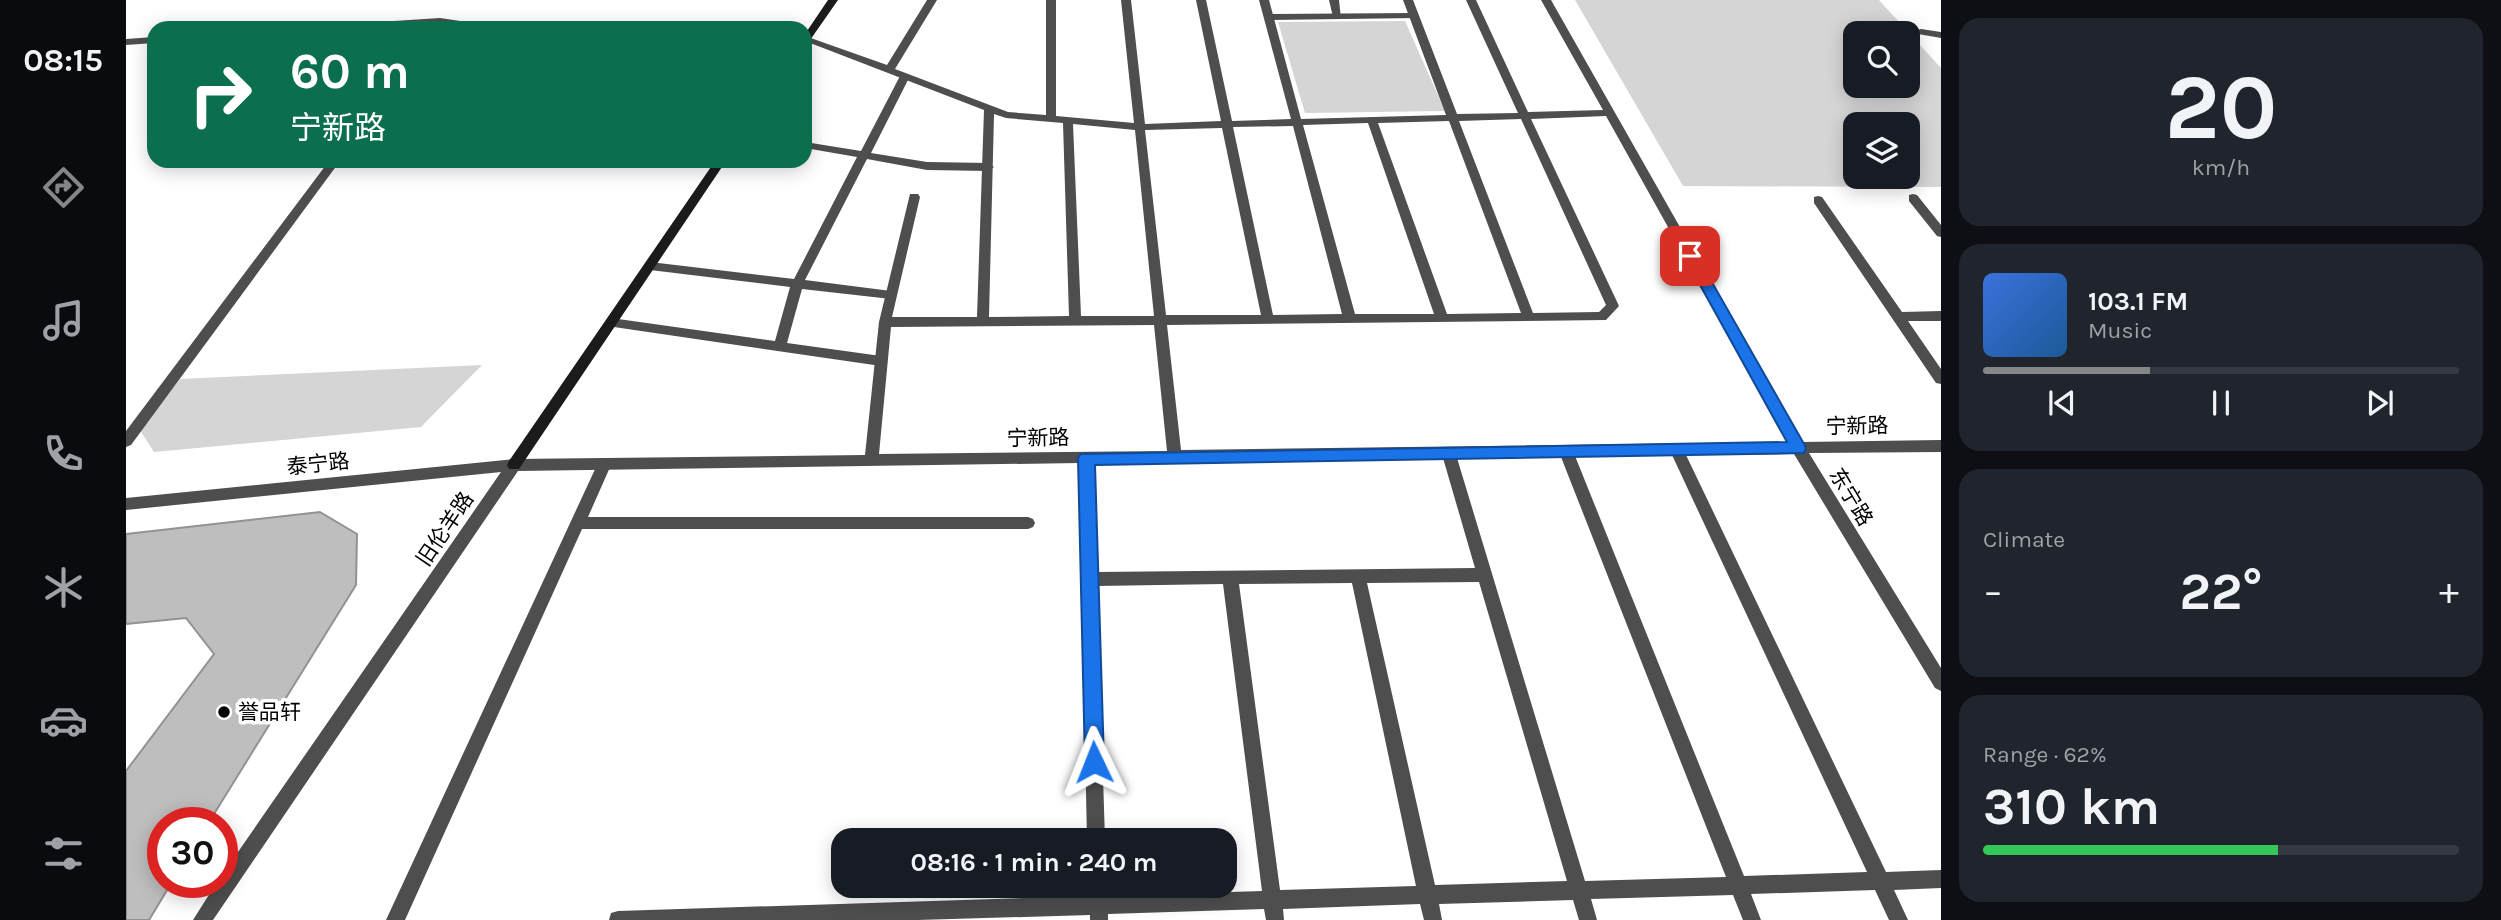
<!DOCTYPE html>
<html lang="en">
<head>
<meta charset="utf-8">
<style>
  :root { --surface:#171b24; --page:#20242c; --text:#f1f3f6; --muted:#9ea1a6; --line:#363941; --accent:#858687 }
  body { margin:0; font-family:Karla,"Noto Sans SC",sans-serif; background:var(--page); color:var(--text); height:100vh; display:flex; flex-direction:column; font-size:26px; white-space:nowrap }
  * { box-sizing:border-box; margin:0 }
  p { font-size:23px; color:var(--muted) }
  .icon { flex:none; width:38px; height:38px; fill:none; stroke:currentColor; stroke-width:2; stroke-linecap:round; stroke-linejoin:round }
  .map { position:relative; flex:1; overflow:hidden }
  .details { display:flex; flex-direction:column; gap:18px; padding:18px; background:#0d0f14; width:560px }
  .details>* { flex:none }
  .top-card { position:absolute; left:21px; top:21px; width:665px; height:147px; border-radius:21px; box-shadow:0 4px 18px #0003; background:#0b6e4f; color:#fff; overflow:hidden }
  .buttons { position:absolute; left:1717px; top:21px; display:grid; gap:14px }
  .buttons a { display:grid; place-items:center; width:77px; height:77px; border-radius:14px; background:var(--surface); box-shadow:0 4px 18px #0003; font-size:35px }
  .speed { position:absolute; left:21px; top:807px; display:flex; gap:14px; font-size:35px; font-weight:700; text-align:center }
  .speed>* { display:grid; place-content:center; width:91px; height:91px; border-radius:50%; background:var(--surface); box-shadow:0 4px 18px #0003; line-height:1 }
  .speed .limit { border:10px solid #d22; background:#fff; color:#111 }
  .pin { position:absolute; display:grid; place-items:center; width:60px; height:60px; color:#fff; margin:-30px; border-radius:14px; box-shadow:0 4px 10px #0006 }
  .me { position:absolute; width:77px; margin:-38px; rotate:358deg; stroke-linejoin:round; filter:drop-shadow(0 0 5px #0008) }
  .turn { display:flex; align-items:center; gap:24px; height:147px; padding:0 28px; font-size:32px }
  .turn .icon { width:91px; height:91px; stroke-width:2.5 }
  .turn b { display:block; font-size:49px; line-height:60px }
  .big { font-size:52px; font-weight:700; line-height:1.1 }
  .details .widget { flex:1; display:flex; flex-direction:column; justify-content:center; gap:10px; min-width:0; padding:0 24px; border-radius:21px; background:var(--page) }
  .details .dial { align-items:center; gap:0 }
  .dial b { font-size:91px; line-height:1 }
  .song { display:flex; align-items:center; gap:21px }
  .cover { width:84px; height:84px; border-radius:10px; background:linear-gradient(135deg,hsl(220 70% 55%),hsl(210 70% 35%)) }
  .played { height:7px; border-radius:4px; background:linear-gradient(90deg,var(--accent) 35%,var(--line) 35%) }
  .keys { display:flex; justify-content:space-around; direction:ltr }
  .heat { display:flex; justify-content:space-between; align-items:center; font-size:38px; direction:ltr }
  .charge { height:10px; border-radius:5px; background:linear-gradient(90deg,#34c759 62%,var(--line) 0) }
  .trip { position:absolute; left:705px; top:828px; width:406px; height:70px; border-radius:21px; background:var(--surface); box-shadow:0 4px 18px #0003; font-weight:700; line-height:70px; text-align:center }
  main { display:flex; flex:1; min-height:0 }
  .tab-bar { display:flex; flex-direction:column; width:126px; justify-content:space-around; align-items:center; background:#090b0e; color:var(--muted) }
  .tab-bar .icon { width:49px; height:49px }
  .tab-bar .active { color:var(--accent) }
  .tab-bar b { font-size:32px; color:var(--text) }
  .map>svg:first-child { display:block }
  .green { fill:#d5d5d5; fill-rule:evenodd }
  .building { fill:#bebebe; stroke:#929292; stroke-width:2 }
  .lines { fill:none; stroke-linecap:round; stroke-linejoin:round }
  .lane { fill:#4e4e4e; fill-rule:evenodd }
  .street { fill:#4e4e4e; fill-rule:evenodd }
  .secondary { fill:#1b1b1b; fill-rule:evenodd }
  .route { fill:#1a73e8; stroke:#114b97; stroke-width:2 }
  .poi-dot { fill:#000; stroke:#fff; stroke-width:2.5 }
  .labels { text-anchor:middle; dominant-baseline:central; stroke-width:7; stroke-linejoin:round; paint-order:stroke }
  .street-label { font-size:21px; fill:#000; stroke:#fff }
  .poi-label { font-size:21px; fill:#000; stroke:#fff; text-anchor:start }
</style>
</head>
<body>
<main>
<nav class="tab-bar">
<b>08:15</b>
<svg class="icon active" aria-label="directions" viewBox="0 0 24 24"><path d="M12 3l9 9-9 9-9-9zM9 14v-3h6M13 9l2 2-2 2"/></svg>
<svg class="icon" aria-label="music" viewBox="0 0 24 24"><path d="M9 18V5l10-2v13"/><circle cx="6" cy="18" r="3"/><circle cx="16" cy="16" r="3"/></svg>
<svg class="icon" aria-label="phone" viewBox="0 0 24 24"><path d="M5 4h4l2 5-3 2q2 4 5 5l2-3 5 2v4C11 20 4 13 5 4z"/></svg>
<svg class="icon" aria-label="climate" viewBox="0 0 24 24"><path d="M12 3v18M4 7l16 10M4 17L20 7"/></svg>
<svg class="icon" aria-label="car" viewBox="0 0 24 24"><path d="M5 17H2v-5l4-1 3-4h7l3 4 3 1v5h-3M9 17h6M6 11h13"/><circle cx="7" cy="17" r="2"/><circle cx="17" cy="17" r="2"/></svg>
<svg class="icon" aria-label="filters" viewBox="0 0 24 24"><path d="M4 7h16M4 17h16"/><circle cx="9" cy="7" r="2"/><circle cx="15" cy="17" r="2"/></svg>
</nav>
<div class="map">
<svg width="1815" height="920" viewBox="0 0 1815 920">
  <rect width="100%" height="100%" fill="#fff"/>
  <path class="green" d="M 1449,0 L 1753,0 L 1815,68 L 1815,187 L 1557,186 ZM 1729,33 L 1782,33 L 1782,86 L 1729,86 ZM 1782,124 L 1782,177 L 1729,177 L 1729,124 Z
    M 1279,21 L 1319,111 L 1179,113 L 1152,22 Z
    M 356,365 L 295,427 L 28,452 L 14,430 L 54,379 Z"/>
  <path class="building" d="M 194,512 L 231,534 L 230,585 L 83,822 L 37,822 L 37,882 L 46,882 L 23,920 L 0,920 L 0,771 L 88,654 L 60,618 L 0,624 L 0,534 Z"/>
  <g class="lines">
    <path class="lane" d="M 1288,13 L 1291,14 L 1291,18 L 1143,20 L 1138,17 L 1143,14 Z
      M 1795,29 L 1815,32 L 1815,38 L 1792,34 L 1792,30 Z
      M 779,73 L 784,76 L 745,153 L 801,162 L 862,163 L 868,167 L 862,171 L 801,170 L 741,159 L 679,280 L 765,291 L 771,295 L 765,299 L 676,289 L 661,343 L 755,356 L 761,361 L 760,364 L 755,366 L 481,326 L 479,323 L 481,320 L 485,318 L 649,341 L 664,287 L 524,270 L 518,266 L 524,262 L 668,279 L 731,157 L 679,148 L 679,142 L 735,151 L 774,76 Z
      M 1787,194 L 1791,195 L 1815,225 L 1815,237 L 1811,236 L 1783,201 L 1783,195 Z
      M 478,459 L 483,461 L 485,465 L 462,517 L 902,517 L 907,519 L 909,523 L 907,527 L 902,529 L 456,529 L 279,920 L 260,920 L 471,465 L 473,461 Z"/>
    <path class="street" d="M 801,0 L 811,0 L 769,69 L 882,112 L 920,115 L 920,0 L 930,0 L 930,116 L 1008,123 L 995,0 L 1005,0 L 1019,124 L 1095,121 L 1070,0 L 1080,0 L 1106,121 L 1165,119 L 1133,0 L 1143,0 L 1175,119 L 1320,115 L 1277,0 L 1287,0 L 1331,114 L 1392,113 L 1340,0 L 1350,0 L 1402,112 L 1477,110 L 1415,0 L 1425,0 L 1676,442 L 1815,440 L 1815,452 L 1683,453 L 1815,668 L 1815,691 L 1809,688 L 1668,454 L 1560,455 L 1760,872 L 1815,870 L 1815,888 L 1768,890 L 1782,920 L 1763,920 L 1749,890 L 1625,894 L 1635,920 L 1617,920 L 1607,895 L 1465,899 L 1471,920 L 1453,920 L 1447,900 L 1313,904 L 1316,920 L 1298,920 L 1294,904 L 1157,909 L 1158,920 L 1140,920 L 1138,909 L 982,914 L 982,920 L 964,920 L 964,915 L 792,920 L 483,920 L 485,913 L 492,911 L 963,896 L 963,886 L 981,886 L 981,896 L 1136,891 L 1097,584 L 971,586 L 979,840 L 961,840 L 953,463 L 392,471 L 87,920 L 67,920 L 91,882 L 96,882 L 96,875 L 375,472 L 0,510 L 0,498 L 388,459 L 739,455 L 753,322 L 784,194 L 792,194 L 794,197 L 766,317 L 851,317 L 858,110 L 679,41 L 679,36 L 761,65 ZM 868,114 L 880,118 L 937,123 L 943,316 L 863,317 ZM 1480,116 L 1662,442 L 1055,450 L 1041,325 L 1480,320 L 1493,306 L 1405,119 ZM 1395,119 L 1480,305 L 1473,312 L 1407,313 L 1333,121 ZM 1323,121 L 1395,313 L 1321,314 L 1252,123 ZM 1242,123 L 1308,314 L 1229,314 L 1177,125 ZM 947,124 L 1009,130 L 1028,316 L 955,316 ZM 1167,126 L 1216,314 L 1147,315 L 1107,127 ZM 1096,128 L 1135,315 L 1040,315 L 1019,130 ZM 1028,325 L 1041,451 L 753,454 L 765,327 ZM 1546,455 L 1741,872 L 1618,876 L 1449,456 ZM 1435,457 L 1600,877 L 1459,881 L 1331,458 ZM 1317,458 L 1349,568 L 971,572 L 967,463 ZM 1353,582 L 1441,881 L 1309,885 L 1241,583 ZM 1226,583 L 1290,886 L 1154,890 L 1113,584 Z
      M 1203,0 L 1213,0 L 1215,19 L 1207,17 Z
      M 314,18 L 361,25 L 366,28 C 348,28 329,24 311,24 C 275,24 239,28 202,28 L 207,25 Z
      M 28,37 L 28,43 L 0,45 L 0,39 Z
      M 203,161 L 214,161 L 5,445 L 0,447 L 0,431 Z
      M 1692,196 L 1696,197 L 1776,312 L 1815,311 L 1815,321 L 1782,321 L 1815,369 L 1815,384 L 1810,383 L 1688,203 L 1688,197 Z"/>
    <path class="secondary" d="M 702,0 L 712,0 L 682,43 L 679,44 L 679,34 Z
      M 589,161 L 600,161 L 393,469 L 383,469 L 381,465 L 383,461 Z"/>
  </g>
  <path class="route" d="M 1564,252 L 1571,256 L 1678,444 L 1680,448 L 1678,453 L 969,465 L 978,762 L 975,768 L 968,771 L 961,768 L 959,762 L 952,458 L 955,454 L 1661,442 L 1558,256 Z"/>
  <circle class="poi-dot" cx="98" cy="712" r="7"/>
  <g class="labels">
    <g class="street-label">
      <text transform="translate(1731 426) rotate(-1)">宁新路</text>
      <text transform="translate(912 438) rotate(-1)">宁新路</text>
      <text transform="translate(192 464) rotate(-6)">泰宁路</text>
      <text transform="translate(1725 497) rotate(59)">东宁路</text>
      <text transform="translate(319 529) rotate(-56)">旧伦羊路</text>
    </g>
    <g class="poi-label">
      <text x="112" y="712">誉品轩</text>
    </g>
  </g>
</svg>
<div class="buttons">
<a><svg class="icon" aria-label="search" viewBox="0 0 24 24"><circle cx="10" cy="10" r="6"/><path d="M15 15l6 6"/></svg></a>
<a><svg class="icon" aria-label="layers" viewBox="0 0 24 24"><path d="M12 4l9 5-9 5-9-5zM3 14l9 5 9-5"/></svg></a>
</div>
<div class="speed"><div class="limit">30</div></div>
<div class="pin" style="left:1564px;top:256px;background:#d93025"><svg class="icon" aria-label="arrive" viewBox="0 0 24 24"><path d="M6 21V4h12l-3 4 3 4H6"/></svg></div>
<svg class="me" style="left:968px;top:762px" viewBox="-20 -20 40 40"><path d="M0-17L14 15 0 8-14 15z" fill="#1a73e8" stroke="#fff" stroke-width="4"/></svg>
<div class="trip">08:16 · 1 min · 240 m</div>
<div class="top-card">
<div class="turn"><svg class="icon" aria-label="right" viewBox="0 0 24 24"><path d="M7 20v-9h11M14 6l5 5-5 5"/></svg><div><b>60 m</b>宁新路</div></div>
</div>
</div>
<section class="details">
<div class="widget dial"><b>20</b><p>km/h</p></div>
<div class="widget">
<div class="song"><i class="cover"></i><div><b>103.1 FM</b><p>Music</p></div></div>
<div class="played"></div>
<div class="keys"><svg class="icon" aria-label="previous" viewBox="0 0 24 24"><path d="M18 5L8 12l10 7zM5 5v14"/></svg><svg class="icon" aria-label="pause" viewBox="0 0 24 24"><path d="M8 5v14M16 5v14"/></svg><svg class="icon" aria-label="next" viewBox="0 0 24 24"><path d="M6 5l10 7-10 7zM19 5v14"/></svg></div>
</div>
<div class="widget"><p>Climate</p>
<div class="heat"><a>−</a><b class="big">22°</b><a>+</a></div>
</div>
<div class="widget"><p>Range · 62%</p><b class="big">310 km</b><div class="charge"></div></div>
</section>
</main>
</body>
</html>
